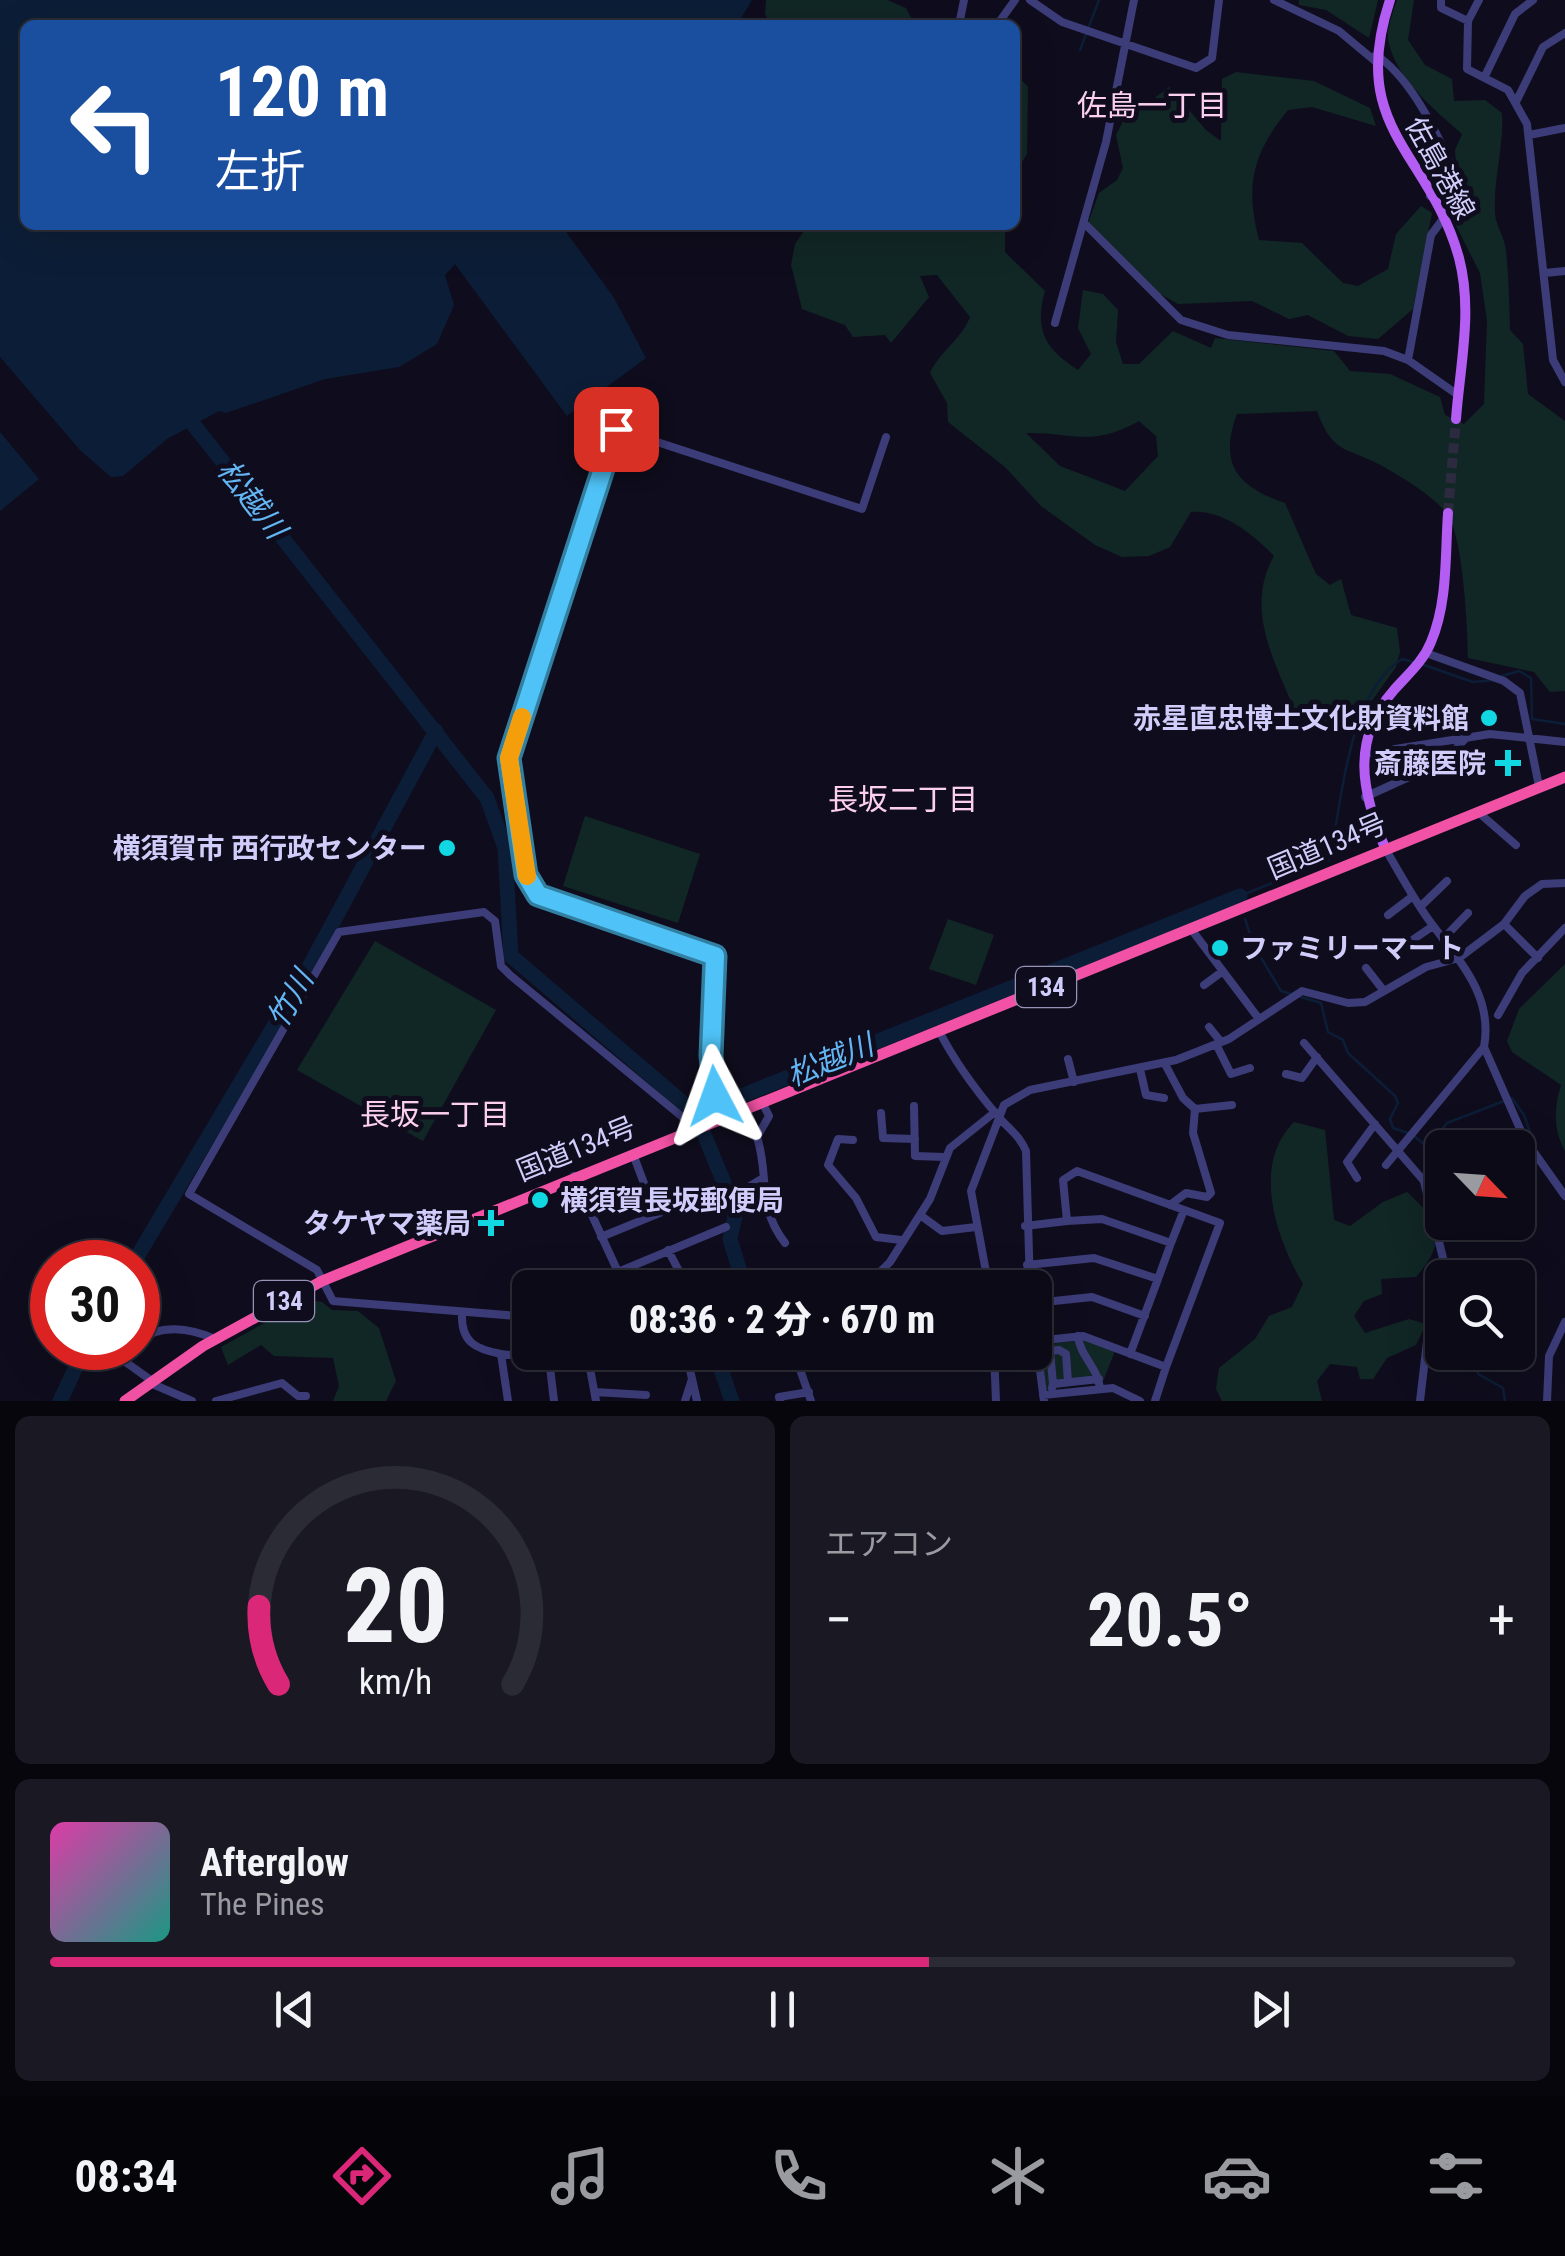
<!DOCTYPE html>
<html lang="ja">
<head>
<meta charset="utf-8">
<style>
  :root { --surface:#0b0a16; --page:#191823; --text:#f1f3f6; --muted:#9a9aa1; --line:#2b2b35; --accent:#db2777 }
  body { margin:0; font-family:"Roboto Condensed","Noto Sans JP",sans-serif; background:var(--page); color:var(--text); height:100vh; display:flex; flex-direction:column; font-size:38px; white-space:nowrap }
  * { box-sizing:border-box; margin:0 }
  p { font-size:32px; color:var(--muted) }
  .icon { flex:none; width:55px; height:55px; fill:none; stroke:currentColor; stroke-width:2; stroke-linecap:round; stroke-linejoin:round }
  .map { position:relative; height:1401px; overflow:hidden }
  .side { display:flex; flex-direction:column; gap:15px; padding:15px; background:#06060c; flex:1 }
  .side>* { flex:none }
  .guide { position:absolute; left:20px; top:20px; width:1000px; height:210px; border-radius:15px; box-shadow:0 10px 40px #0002,0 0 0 2px var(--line); background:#1a4fa0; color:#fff; overflow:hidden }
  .needle { width:65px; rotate:115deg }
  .fabs { position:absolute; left:1425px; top:1130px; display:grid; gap:20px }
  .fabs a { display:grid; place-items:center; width:110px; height:110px; border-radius:15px; background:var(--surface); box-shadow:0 10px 40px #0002,0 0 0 2px var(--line); font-size:50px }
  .speed { position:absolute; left:30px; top:1240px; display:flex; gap:20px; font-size:50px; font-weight:700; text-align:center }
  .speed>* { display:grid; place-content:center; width:130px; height:130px; border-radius:50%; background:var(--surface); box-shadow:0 10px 40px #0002,0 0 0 2px var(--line); line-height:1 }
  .speed .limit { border:15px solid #d22; background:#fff; color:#111 }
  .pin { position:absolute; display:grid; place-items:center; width:85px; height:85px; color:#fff; margin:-42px; border-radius:20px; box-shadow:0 5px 15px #0006 }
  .me { position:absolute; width:110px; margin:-55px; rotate:356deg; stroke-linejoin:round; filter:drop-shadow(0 0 8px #0008) }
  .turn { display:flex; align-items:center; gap:35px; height:210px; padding:0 30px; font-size:45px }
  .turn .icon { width:130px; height:130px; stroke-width:2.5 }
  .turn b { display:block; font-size:70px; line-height:85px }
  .big { font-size:75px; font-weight:800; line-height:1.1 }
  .side .tile { flex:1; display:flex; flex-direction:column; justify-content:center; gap:15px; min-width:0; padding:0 35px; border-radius:15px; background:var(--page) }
  .side .dial { align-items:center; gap:0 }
  .dial svg { height:260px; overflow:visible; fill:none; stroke:var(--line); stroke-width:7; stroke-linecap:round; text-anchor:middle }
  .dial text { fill:var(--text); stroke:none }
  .song { display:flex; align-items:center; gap:30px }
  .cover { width:120px; height:120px; border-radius:15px; background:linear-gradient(135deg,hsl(320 70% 55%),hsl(170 70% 35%)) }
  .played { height:10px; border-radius:5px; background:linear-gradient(90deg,var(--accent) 60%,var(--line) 60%) }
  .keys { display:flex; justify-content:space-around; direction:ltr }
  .heat { display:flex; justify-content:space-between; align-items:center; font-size:55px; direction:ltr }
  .side .tiles { flex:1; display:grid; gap:15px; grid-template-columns:1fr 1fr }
  .tile:last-child { grid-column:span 2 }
  .trip { position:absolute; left:512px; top:1270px; width:540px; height:100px; border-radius:15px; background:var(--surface); box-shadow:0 10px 40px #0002,0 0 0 2px var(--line); font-weight:800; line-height:100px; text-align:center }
  .menu { display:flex; height:160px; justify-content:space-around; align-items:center; background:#040409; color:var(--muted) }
  .menu .icon { width:70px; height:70px }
  .menu .selected { color:var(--accent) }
  .menu b { font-size:45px; color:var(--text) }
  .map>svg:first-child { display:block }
  .green { fill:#112725; fill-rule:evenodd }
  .water { fill:#0c1e37 }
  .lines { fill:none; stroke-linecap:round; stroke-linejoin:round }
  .stream { stroke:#0c1e37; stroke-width:2.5 }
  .river { stroke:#0c1e37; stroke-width:15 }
  .major-tunnel { stroke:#2c2a3e; stroke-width:10; stroke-dasharray:10 5; stroke-linecap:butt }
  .minor { stroke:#3c3c79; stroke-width:8 }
  .major { stroke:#b45df3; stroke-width:10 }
  .highway { stroke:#f252a5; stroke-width:11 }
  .route-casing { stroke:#337fa1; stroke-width:25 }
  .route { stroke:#4fc3f7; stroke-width:18 }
  .slow { stroke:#f59e0b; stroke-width:18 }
  .poi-dot { fill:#11d7e3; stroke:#0f0d1d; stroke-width:4 }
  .labels { text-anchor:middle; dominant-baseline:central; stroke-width:10; stroke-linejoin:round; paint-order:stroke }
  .shield { fill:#0f0d1d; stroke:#9793b8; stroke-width:2.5 }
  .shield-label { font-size:25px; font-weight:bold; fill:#d1cdfb }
  .street-label { font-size:28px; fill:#d1cdfb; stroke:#0f0d1d }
  .poi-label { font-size:28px; font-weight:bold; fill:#d1cdfb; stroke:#0f0d1d; text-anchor:end }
  .neighbourhood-label { font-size:30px; fill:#fbcfed; stroke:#0f0d1d }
  .water-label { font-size:30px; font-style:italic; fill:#63b6f3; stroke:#0f0d1d }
</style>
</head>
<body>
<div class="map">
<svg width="1565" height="1401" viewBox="0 0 1565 1401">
  <rect width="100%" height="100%" fill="#0f0d1d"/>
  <path class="green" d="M 766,0 L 887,0 L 906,8 L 915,25 L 881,25 L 860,19 L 858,25 L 771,25 L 765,14 Z
    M 1299,0 L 1378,0 L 1369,38 L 1326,10 L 1299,5 Z
    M 1397,0 L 1414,0 L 1408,40 L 1425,65 L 1452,79 L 1454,101 L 1485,100 L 1502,113 C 1504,147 1493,179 1495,214 C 1496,226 1505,238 1506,251 C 1509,277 1509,304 1510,330 L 1523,344 L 1528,394 L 1565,421 L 1565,691 L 1550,692 L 1534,672 L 1468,658 C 1468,629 1463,535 1447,514 C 1434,496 1403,478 1384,467 C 1348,446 1334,457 1317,411 L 1237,414 C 1218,465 1238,487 1285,503 L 1316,574 L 1330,585 L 1341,579 L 1351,615 L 1397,628 L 1400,652 L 1396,667 L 1353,727 L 1335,731 L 1298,718 C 1277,665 1243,611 1274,556 C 1253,534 1222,509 1191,512 L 1170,547 L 1149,556 L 1122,557 L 1095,545 L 1041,506 L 1005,467 L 948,422 L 947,403 L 930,373 C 941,350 961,340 970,317 L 937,275 L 920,276 L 929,297 L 891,343 L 885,335 L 853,337 L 845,325 L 802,309 L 791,265 L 795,244 L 808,225 L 1005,225 L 1005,252 L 1045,291 C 1034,330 1045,349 1078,370 L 1091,354 L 1078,328 L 1083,290 L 1103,294 L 1118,310 L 1116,342 L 1123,364 L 1139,364 L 1173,331 L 1211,348 L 1215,338 L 1334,351 L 1350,371 L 1390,374 L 1440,397 L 1445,415 L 1464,424 L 1484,404 L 1487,321 L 1480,273 L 1440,194 L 1457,179 L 1455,150 L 1462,134 C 1435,110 1394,77 1388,39 C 1387,27 1393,12 1397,0 ZM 1139,421 L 1156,436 L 1158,456 L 1125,491 L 1060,466 L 1026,433 C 1074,432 1090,448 1139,421 Z
    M 1236,72 L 1314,81 L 1370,108 L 1376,126 L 1312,107 L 1288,110 C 1252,154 1245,185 1259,240 L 1302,243 L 1343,283 L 1358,286 L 1388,269 L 1396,234 L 1421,206 L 1432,213 L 1413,309 L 1378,339 L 1348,336 L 1308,315 L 1289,319 L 1252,301 L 1178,304 L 1160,294 L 1088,223 L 1099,193 L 1117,180 L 1123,168 L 1116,135 L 1130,108 L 1152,100 L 1169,87 L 1206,130 L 1221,141 L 1222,79 Z
    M 1015,73 L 1028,87 L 1027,154 L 1015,173 Z
    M 585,816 L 700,854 L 678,923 L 563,886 Z
    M 948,919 L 994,935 L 976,985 L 929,969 Z
    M 375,941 L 496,1010 L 423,1141 L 297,1070 Z
    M 1565,964 L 1565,1151 C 1553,1130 1554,1108 1561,1085 L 1512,1052 L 1507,1041 L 1519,1009 Z
    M 1294,1122 L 1325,1130 L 1334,1220 L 1350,1226 L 1383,1202 L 1407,1192 C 1441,1223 1447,1241 1416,1277 L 1381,1279 L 1382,1294 L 1364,1301 L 1354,1316 L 1365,1333 L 1409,1319 L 1426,1324 L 1416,1345 L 1387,1358 L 1373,1379 L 1360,1379 L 1357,1367 L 1330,1364 L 1317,1381 L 1322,1401 L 1222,1401 L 1216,1389 L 1219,1368 L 1255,1339 L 1269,1316 L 1292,1307 L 1303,1284 C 1276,1238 1251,1165 1294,1122 Z
    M 306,1300 L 322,1302 L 332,1310 L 358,1311 L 379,1328 L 396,1381 L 386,1401 L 333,1401 L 339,1386 L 333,1358 L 274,1356 L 261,1345 L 228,1365 L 221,1347 Z
    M 1084,1340 L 1115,1351 L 1103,1381 L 1046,1390 L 1041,1345 Z"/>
  <path class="water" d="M 0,0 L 752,0 L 737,25 L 25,25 L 25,225 L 561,225 L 614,298 L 646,358 L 567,416 L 455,264 L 445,275 L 454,305 L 437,344 L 399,367 L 325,379 L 226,413 L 219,411 L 167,439 L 123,476 L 111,477 L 80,450 L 0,357 Z
    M 0,432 L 39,479 L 0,511 Z"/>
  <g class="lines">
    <path class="stream" d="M 1080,50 L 1099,0
      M 1421,664 L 1473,682 L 1495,680
      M 1502,676 L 1519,671 L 1531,678 L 1532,719 L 1565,724
      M 1241,900 L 1240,896 L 1329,860 C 1343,802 1347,693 1402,659 L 1413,662
      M 1245,919 L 1254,946 L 1281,991 L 1321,1003 L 1328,1032 L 1343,1040 L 1348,1053 L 1395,1096 L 1398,1103 L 1390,1119 L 1393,1128 L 1408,1133
      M 1415,1137 L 1428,1147 L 1447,1123 L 1512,1098 L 1524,1115 L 1535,1147
      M 1426,1177 L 1434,1159 L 1430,1148
      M 1421,1183 L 1440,1260 L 1442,1292
      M 1480,1352 L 1478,1374 L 1503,1388 L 1505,1401"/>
    <path class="river" d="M 193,424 L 487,798 L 505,848 L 511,956 L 696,1114 L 1240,896
      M 697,1117 L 731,1200 L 735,1216 L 730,1239 L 745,1288
      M 134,1262 L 308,969 L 436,731
      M 722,1352 L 719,1364 L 732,1401
      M 60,1401 L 85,1348"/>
    <path class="major-tunnel" d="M 1448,513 L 1456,419"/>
    <path class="minor" d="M 1030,0 L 1062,22 L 1196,68 L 1212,58 L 1219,0
      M 1274,0 L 1339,31 L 1375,61
      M 1441,0 L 1441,8 L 1468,21
      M 1479,0 L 1468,21 L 1467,69 L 1508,90 L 1527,124 L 1553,360 L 1565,382
      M 959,25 L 964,0
      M 997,25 L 1015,0
      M 1376,55 C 1411,78 1439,136 1455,175 L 1430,196
      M 1485,76 L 1515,14 L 1533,0
      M 1517,100 L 1543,47 L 1565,33
      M 1529,135 L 1565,128
      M 1084,223 L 1181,320 L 1228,335 L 1384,351 L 1408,360 L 1458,395
      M 1545,273 L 1565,271
      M 1055,323 L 1106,142 L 1134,0
      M 1408,360 L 1431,235 L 1443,219
      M 590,420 L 862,509 L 886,437
      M 616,429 L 509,759 L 527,875 L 537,895 L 715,956 C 713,1008 702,1069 724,1116
      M 1426,653 L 1504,681 L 1520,693 L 1539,786
      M 1364,754 L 1490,734 L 1565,742
      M 1365,797 L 1444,761 L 1467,737
      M 1478,812 L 1516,845
      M 1385,848 C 1398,871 1411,894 1426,916 C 1455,957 1494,992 1484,1047 L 1386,1165
      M 1420,907 L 1447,881
      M 1388,915 L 1413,896
      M 1504,924 L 1538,958
      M 1191,929 L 1259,1019
      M 1443,939 L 1468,913
      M 1405,945 L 1433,926
      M 1366,968 L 1384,991
      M 1204,985 L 1223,971
      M 1498,1015 L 1522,973 L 1565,928
      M 1209,1027 L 1221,1042
      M 939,1031 C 955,1062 974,1088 997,1115 C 1008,1129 1019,1134 1026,1151 L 1030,1288
      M 1304,1043 L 1424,1181 L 1448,1278
      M 1216,1044 L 1231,1074 L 1250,1068
      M 1484,1047 L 1524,1138 L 1565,1196
      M 1068,1059 L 1074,1082
      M 1165,1064 L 1183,1098 L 1195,1109 L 1232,1105
      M 1140,1069 L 1146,1095 L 1164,1098
      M 1286,1074 L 1302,1078 L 1317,1057
      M 762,1102 L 769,1116 L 757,1137 C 770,1178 756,1205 785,1243
      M 914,1106 L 915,1156 L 944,1157
      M 881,1113 L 883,1138 L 915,1139
      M 853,1140 L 838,1139 L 828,1165 L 856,1198 L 876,1237 L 901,1240
      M 574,1176 L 618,1272 L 629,1288
      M 1357,1178 L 1347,1162 L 1375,1124
      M 734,1196 L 760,1180
      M 1170,1205 L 1186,1193 L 1207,1197 L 1211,1193 L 1193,1133 L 1195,1109
      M 589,1210 L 645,1186 L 633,1154
      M 920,1215 L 942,1231 L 976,1227
      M 1067,1221 L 1102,1219 L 1171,1243 L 1184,1210
      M 1025,1226 L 1067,1221 L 1063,1180 L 1077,1171 L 1220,1223 L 1166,1367 L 1083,1336 L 1036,1341
      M 601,1237 L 662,1212
      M 668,1250 L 688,1288
      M 1027,1265 L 1094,1258 L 1158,1279 L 1171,1243
      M 618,1272 L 726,1227
      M 801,1273 L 801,1288
      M 841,1288 L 878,1274 L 890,1262 L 930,1199 L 950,1148 L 995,1112
      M 989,1288 L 971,1191 L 1004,1105 L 1030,1090 L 1176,1060 L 1229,1039 L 1302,991 L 1348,1003 L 1365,1002 L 1426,967 L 1459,958 L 1504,924 L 1525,896 L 1542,884 L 1565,883
      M 1035,1303 L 1092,1297 L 1145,1316
      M 462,1314 C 461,1342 475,1349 501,1354 L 508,1401
      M 530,1317 L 333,1301 L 317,1270 L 189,1194 L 339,932 L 484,912 L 495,921 L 501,966 L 510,975 L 686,1120 L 692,1130
      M 1035,1332 L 1044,1401
      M 1078,1336 C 1080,1356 1098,1368 1100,1388
      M 138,1342 C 159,1323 190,1328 215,1339
      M 100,1352 L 120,1358 L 152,1381
      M 686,1352 L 697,1401
      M 794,1352 L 811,1401
      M 994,1352 L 996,1401
      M 501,1354 L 549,1359 L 554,1401
      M 1130,1354 L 1158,1279
      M 120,1358 L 131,1348
      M 549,1359 L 589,1363 L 596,1401
      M 150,1383 L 192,1401
      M 1053,1384 L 1050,1351 L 1059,1350 L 1066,1354 L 1068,1382
      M 1052,1388 L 1053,1384 L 1099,1379
      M 595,1392 L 646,1395
      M 1043,1395 L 1113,1388 L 1140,1401
      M 216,1401 L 282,1383 L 298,1396 L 306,1396
      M 685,1401 L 692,1379
      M 780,1401 L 779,1397 L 809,1392
      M 1155,1401 L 1166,1367
      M 1420,1401 L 1428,1333 L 1442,1306
      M 1547,1401 L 1549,1356 L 1565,1322"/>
    <path class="major" d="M 1390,0 C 1347,129 1430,152 1459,258 C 1473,311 1460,365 1456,419
      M 1385,848 C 1362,793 1350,740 1394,690 C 1407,675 1423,662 1431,642 C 1448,602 1445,555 1448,513"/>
    <path class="highway" d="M 125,1401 L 203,1346 L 322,1281 L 1565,777"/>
  </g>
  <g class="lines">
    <g class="route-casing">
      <path id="route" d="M 616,429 L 509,758 L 526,875 L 538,895 L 715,956 L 711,1056 L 715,1096"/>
    </g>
    <use href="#route" class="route"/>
    <path class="slow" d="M 522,717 L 509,758 L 527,876"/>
  </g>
  <g class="poi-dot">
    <circle cx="1489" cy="718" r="10"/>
    <path d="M1503 748h10v10h10v10h-10v10h-10v-10h-10v-10h10z"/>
    <circle cx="447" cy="848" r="10"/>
    <circle cx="1220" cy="948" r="10"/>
    <circle cx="540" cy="1200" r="10"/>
    <path d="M486 1208h10v10h10v10h-10v10h-10v-10h-10v-10h10z"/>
  </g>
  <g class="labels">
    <g class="shield">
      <rect x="1016" y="967" width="60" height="40" rx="8"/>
      <rect x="254" y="1281" width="60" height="40" rx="8"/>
    </g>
    <g class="shield-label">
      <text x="1046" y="987">134</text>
      <text x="284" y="1301">134</text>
    </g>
    <g class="street-label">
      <text transform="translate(1440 168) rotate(61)">佐島港線</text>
      <text transform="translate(1327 846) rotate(-23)">国道134号</text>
      <text transform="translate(576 1149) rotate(-22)">国道134号</text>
    </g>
    <g class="poi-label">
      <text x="1469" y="718">赤星直忠博士文化財資料館</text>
      <text x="1486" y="763">斎藤医院</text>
      <text x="427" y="848">横須賀市 西行政センター</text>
      <text x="1240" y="948" text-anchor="start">ファミリーマート</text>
      <text x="560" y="1200" text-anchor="start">横須賀長坂郵便局</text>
      <text x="471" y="1223">タケヤマ薬局</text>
    </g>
    <g class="neighbourhood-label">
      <text x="1152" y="105">佐島一丁目</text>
      <text x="903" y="799">長坂二丁目</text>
      <text x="435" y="1114">長坂一丁目</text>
    </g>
    <g class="water-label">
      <text transform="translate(252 499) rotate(52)">松越川</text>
      <text transform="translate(290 999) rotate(-60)">竹川</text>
      <text transform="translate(830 1060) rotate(-22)">松越川</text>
    </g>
  </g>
</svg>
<div class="fabs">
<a><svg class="needle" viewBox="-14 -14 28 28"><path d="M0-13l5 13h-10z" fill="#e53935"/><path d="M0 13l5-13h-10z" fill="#9a9aa1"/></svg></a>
<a><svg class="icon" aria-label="search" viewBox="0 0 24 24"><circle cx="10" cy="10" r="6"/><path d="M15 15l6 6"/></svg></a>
</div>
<div class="speed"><div class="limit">30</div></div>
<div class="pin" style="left:616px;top:429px;background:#d93025"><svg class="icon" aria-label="arrive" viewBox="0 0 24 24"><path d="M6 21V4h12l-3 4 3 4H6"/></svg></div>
<svg class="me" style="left:715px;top:1096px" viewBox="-20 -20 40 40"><path d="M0-17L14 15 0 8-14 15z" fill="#4fc3f7" stroke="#fff" stroke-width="4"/></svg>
<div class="trip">08:36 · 2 分 · 670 m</div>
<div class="guide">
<div class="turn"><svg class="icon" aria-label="left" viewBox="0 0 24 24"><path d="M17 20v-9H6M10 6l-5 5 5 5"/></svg><div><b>120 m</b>左折</div></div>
</div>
</div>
<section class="side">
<div class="tiles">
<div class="tile dial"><svg viewBox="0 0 100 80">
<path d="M14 69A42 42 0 1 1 86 69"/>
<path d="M14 69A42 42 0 0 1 8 45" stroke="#db2777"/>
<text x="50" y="56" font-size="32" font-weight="700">20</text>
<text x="50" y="72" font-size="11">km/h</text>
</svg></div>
<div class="tile"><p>エアコン</p>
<div class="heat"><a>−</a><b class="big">20.5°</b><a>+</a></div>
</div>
<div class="tile">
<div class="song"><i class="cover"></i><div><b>Afterglow</b><p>The Pines</p></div></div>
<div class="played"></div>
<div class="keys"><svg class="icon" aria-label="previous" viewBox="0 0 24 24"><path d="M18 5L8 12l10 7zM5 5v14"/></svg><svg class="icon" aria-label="pause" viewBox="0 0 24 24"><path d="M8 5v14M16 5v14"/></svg><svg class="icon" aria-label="next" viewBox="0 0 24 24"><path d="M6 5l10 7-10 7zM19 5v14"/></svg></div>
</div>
</div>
</section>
<nav class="menu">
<b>08:34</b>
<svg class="icon selected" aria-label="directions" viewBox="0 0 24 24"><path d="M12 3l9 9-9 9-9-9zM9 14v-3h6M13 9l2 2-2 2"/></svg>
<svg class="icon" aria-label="music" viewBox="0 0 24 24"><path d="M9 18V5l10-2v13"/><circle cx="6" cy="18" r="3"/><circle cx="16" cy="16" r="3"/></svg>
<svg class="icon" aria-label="phone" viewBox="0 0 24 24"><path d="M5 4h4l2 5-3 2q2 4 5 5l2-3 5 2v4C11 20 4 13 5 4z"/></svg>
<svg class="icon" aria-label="climate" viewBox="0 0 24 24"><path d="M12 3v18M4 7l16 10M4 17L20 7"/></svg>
<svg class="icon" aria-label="car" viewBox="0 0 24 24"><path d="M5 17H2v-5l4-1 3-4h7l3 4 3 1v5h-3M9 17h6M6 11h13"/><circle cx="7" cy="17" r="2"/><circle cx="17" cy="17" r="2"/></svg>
<svg class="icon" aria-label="filters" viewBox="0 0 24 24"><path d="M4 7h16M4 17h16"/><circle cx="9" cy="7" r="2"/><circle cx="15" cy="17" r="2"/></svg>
</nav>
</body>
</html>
